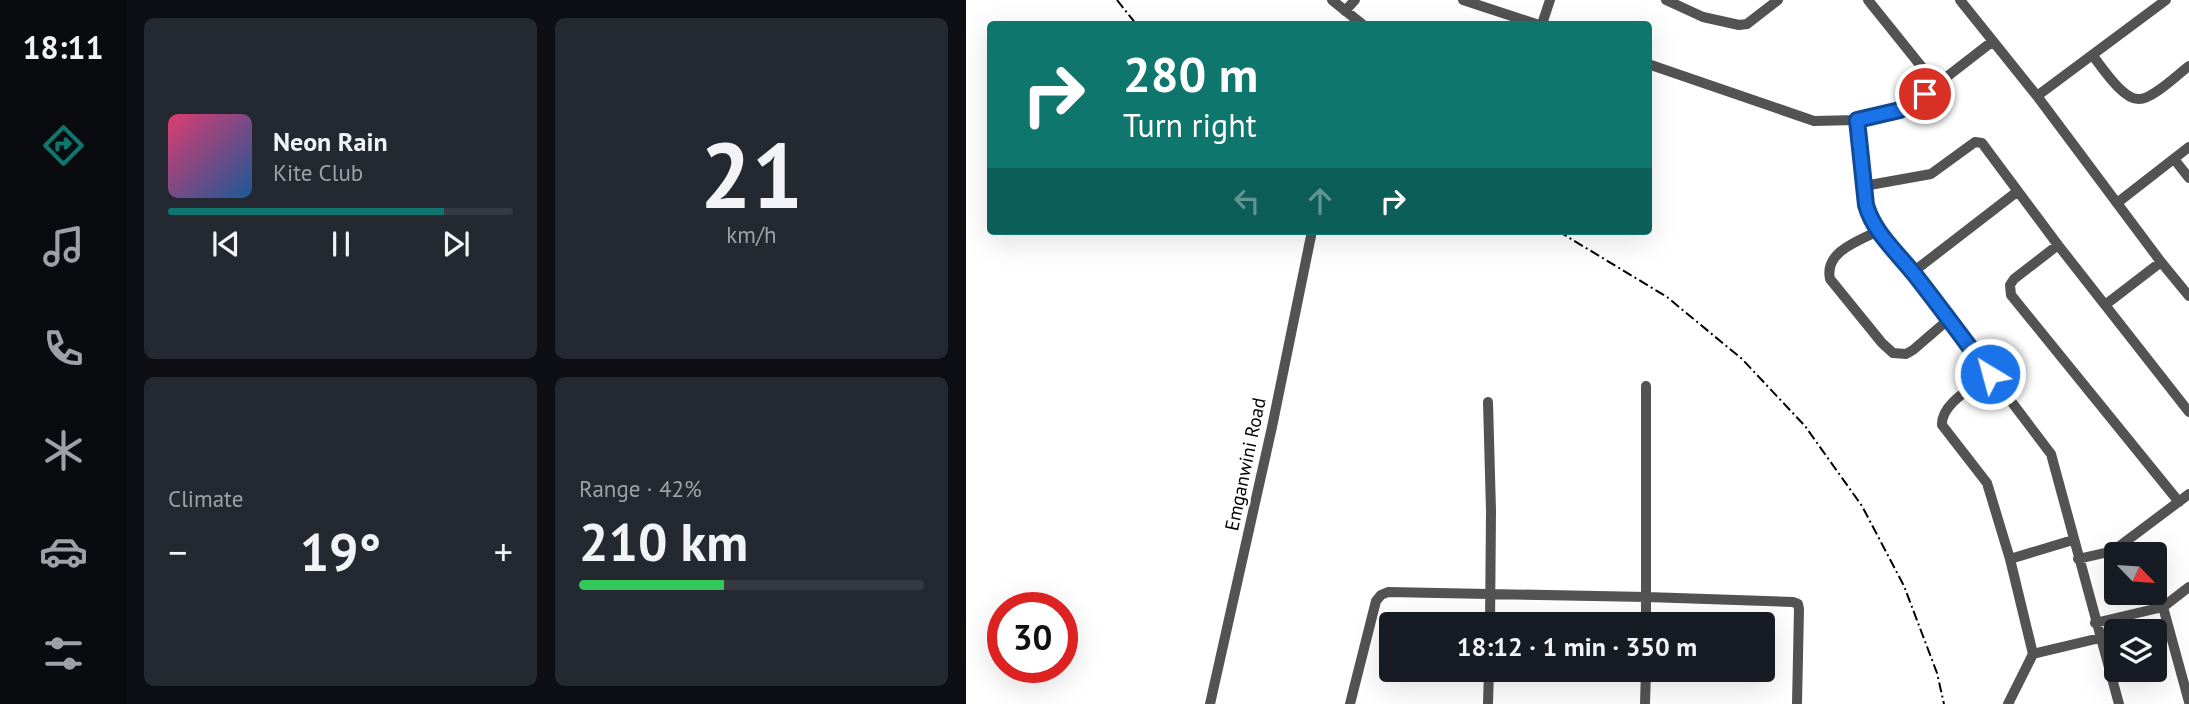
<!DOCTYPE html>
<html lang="en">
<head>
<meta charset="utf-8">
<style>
  :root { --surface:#171b24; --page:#242831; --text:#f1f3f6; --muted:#9ea1a6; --line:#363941; --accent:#0f766e }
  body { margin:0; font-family:"PT Sans",sans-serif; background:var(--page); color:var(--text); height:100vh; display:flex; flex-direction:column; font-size:26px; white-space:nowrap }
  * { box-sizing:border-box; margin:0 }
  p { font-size:23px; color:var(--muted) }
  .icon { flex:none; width:38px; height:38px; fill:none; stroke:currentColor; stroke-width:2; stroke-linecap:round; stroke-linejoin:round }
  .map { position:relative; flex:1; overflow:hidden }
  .details { display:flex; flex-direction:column; gap:18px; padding:18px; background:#0d0f14; width:840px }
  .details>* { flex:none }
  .top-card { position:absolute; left:21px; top:21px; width:665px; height:214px; border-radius:7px; box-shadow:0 7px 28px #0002; background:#0f766e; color:#fff; overflow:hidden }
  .needle { width:46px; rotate:115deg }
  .fabs { position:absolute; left:1138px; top:542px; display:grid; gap:14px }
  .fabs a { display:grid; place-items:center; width:63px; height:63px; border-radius:7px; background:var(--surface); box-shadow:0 7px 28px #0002; font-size:35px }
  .speed { position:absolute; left:21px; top:592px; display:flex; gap:14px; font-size:35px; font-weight:700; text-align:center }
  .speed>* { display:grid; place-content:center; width:91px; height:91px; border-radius:50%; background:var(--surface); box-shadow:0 7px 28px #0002; line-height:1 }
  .speed .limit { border:10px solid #d22; background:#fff; color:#111 }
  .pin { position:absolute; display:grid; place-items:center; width:60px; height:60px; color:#fff; margin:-30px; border:4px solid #fff; border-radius:50%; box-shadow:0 2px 7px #0007 }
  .me { position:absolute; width:77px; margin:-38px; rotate:323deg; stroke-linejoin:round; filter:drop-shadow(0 0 5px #0008) }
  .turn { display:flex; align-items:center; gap:24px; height:147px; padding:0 21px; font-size:32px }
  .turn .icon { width:91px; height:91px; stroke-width:2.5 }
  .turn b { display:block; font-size:49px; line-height:60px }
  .lanes { display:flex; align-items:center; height:66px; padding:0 21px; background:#0003; justify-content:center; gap:35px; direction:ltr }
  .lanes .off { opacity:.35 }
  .big { font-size:52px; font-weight:800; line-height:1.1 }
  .details .widget { flex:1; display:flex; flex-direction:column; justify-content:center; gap:10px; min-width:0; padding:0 24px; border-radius:10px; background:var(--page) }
  .details .dial { align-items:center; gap:0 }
  .dial b { font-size:91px; line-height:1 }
  .song { display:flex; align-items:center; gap:21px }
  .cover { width:84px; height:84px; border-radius:10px; background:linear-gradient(135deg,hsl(340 70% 55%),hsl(210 70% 35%)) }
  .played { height:7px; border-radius:4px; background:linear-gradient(90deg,var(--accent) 80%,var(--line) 80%) }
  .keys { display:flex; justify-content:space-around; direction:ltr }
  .heat { display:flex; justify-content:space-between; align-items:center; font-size:38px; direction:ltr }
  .charge { height:10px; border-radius:5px; background:linear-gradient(90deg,#34c759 42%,var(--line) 0) }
  .details .tiles { flex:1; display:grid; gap:18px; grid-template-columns:repeat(2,1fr) }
  .trip { position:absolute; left:413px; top:612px; width:396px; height:70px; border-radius:7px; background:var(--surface); box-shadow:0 7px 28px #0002; font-weight:800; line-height:70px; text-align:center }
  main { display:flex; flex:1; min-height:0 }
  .dock { display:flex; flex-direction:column; width:126px; justify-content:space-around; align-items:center; background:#090b0e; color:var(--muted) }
  .dock .icon { width:49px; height:49px }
  .dock .on { color:var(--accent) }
  .dock b { font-size:32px; color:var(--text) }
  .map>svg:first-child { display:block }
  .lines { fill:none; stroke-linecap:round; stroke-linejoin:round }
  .minor { stroke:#535353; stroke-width:10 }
  .rail { stroke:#000; stroke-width:2; stroke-dasharray:10 3.5 2 3.5; stroke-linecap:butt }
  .route-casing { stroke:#114b97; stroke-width:18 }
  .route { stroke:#1a73e8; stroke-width:12 }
  .labels { text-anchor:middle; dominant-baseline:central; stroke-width:5; stroke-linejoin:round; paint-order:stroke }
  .street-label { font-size:19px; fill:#000; stroke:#fff }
</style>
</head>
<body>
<main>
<nav class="dock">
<b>18:11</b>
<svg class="icon on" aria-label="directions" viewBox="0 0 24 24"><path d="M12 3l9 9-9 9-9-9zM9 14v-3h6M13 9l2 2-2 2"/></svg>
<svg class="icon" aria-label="music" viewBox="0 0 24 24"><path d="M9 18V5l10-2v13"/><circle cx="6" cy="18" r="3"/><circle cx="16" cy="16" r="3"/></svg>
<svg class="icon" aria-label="phone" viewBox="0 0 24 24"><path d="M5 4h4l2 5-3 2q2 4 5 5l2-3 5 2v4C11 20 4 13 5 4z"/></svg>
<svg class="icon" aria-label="climate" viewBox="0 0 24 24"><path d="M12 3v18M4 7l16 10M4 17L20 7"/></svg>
<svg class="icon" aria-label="car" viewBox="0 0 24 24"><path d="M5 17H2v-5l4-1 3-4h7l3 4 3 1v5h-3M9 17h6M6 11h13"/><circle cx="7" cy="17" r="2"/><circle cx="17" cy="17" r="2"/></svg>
<svg class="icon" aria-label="filters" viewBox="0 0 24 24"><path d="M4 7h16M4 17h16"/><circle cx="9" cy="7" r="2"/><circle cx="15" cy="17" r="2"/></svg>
</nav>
<section class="details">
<div class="tiles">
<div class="widget">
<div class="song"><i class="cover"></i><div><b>Neon Rain</b><p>Kite Club</p></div></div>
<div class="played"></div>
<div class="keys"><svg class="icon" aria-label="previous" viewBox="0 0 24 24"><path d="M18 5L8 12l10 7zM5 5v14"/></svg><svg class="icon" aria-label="pause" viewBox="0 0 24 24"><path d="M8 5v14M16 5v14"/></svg><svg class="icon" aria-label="next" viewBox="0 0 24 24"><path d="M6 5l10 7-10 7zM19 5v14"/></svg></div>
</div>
<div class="widget dial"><b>21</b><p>km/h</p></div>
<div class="widget"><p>Climate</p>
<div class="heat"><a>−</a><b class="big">19°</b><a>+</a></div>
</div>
<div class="widget"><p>Range · 42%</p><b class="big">210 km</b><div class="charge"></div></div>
</div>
</section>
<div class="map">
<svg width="1223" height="704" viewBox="0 0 1223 704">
  <rect width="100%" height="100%" fill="#fff"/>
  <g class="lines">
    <path class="minor" d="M 366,0 L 396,24
      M 497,0 L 570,24
      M 700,0 L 737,17 L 773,25 L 781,24 L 812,0
      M 902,0 L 971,86
      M 994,0 L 1071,96 L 1195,262 L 1223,296
      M 379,11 L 389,0
      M 576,24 L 584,0
      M 1127,56 C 1136,67 1157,100 1173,99 C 1187,99 1212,74 1223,66
      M 682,64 L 848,121 L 891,120 L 934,110 L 947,103 L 1027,41
      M 1071,96 L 1200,0
      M 891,120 L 900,205 L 904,218 L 912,231 L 947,272 L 1085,454 L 1153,704
      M 1208,159 L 1223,178
      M 898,186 L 965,174 L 1009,142 L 1016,143 L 1092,245 L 1223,412
      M 1151,203 L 1223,147
      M 912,231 C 892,241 858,252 864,279 L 916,343 L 927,353 L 940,354 L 947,350 L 983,319
      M 1092,245 L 1048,279 L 1044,285 L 1045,295 L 1213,502
      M 947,272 L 1052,191
      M 1139,305 L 1195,262
      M 1024,374 C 1008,387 975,403 976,425 L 1021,483 L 1044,559 L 1067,654 L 1134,638
      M 522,402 L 525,511 L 524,625
      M 1044,559 L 1107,540
      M 1112,559 L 1147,551 L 1223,494
      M 1197,607 L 1223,702
      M 1129,623 L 1197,607 L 1223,587
      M 680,625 L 680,386
      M 244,704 L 306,427 L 346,231
      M 384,704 L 410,601 L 415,595 L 422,592 L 681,597 L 827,602 L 832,604 L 833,609 L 831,704
      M 522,704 L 523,670
      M 679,704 L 680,670
      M 1042,704 L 1067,654"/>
    <path class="rail" d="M 151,0 L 170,24
      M 592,231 L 701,297 L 776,359 L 839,426 L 896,506 L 938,586 L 971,673 L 978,704"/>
  </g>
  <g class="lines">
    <g class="route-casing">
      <path id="route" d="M 959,94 L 934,110 L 891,120 L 900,205 C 908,233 931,252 949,275 C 974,307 999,341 1024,374"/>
    </g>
    <use href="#route" class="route"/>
  </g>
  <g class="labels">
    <g class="street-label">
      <text transform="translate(279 464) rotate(-78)">Emganwini Road</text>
    </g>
  </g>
</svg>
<div class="fabs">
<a><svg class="needle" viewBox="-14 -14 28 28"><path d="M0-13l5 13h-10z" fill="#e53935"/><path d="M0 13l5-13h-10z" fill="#9ea1a6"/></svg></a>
<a><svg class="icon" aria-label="layers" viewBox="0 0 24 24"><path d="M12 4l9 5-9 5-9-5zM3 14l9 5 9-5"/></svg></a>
</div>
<div class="speed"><div class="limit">30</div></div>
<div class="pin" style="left:959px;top:94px;background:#d93025"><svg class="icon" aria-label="arrive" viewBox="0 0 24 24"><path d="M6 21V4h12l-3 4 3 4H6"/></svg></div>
<svg class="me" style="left:1024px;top:374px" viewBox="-20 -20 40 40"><circle r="17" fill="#1a73e8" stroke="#fff" stroke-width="3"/><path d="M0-11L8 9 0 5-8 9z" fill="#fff"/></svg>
<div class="trip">18:12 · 1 min · 350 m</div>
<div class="top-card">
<div class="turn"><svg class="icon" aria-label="right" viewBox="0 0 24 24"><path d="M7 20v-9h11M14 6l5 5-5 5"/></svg><div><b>280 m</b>Turn right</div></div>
<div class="lanes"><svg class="icon off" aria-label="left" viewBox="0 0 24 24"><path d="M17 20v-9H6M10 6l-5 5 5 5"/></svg><svg class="icon off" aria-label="ahead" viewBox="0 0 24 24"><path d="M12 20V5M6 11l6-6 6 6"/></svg><svg class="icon" aria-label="right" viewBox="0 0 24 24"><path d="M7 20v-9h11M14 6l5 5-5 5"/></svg></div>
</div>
</div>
</main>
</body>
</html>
